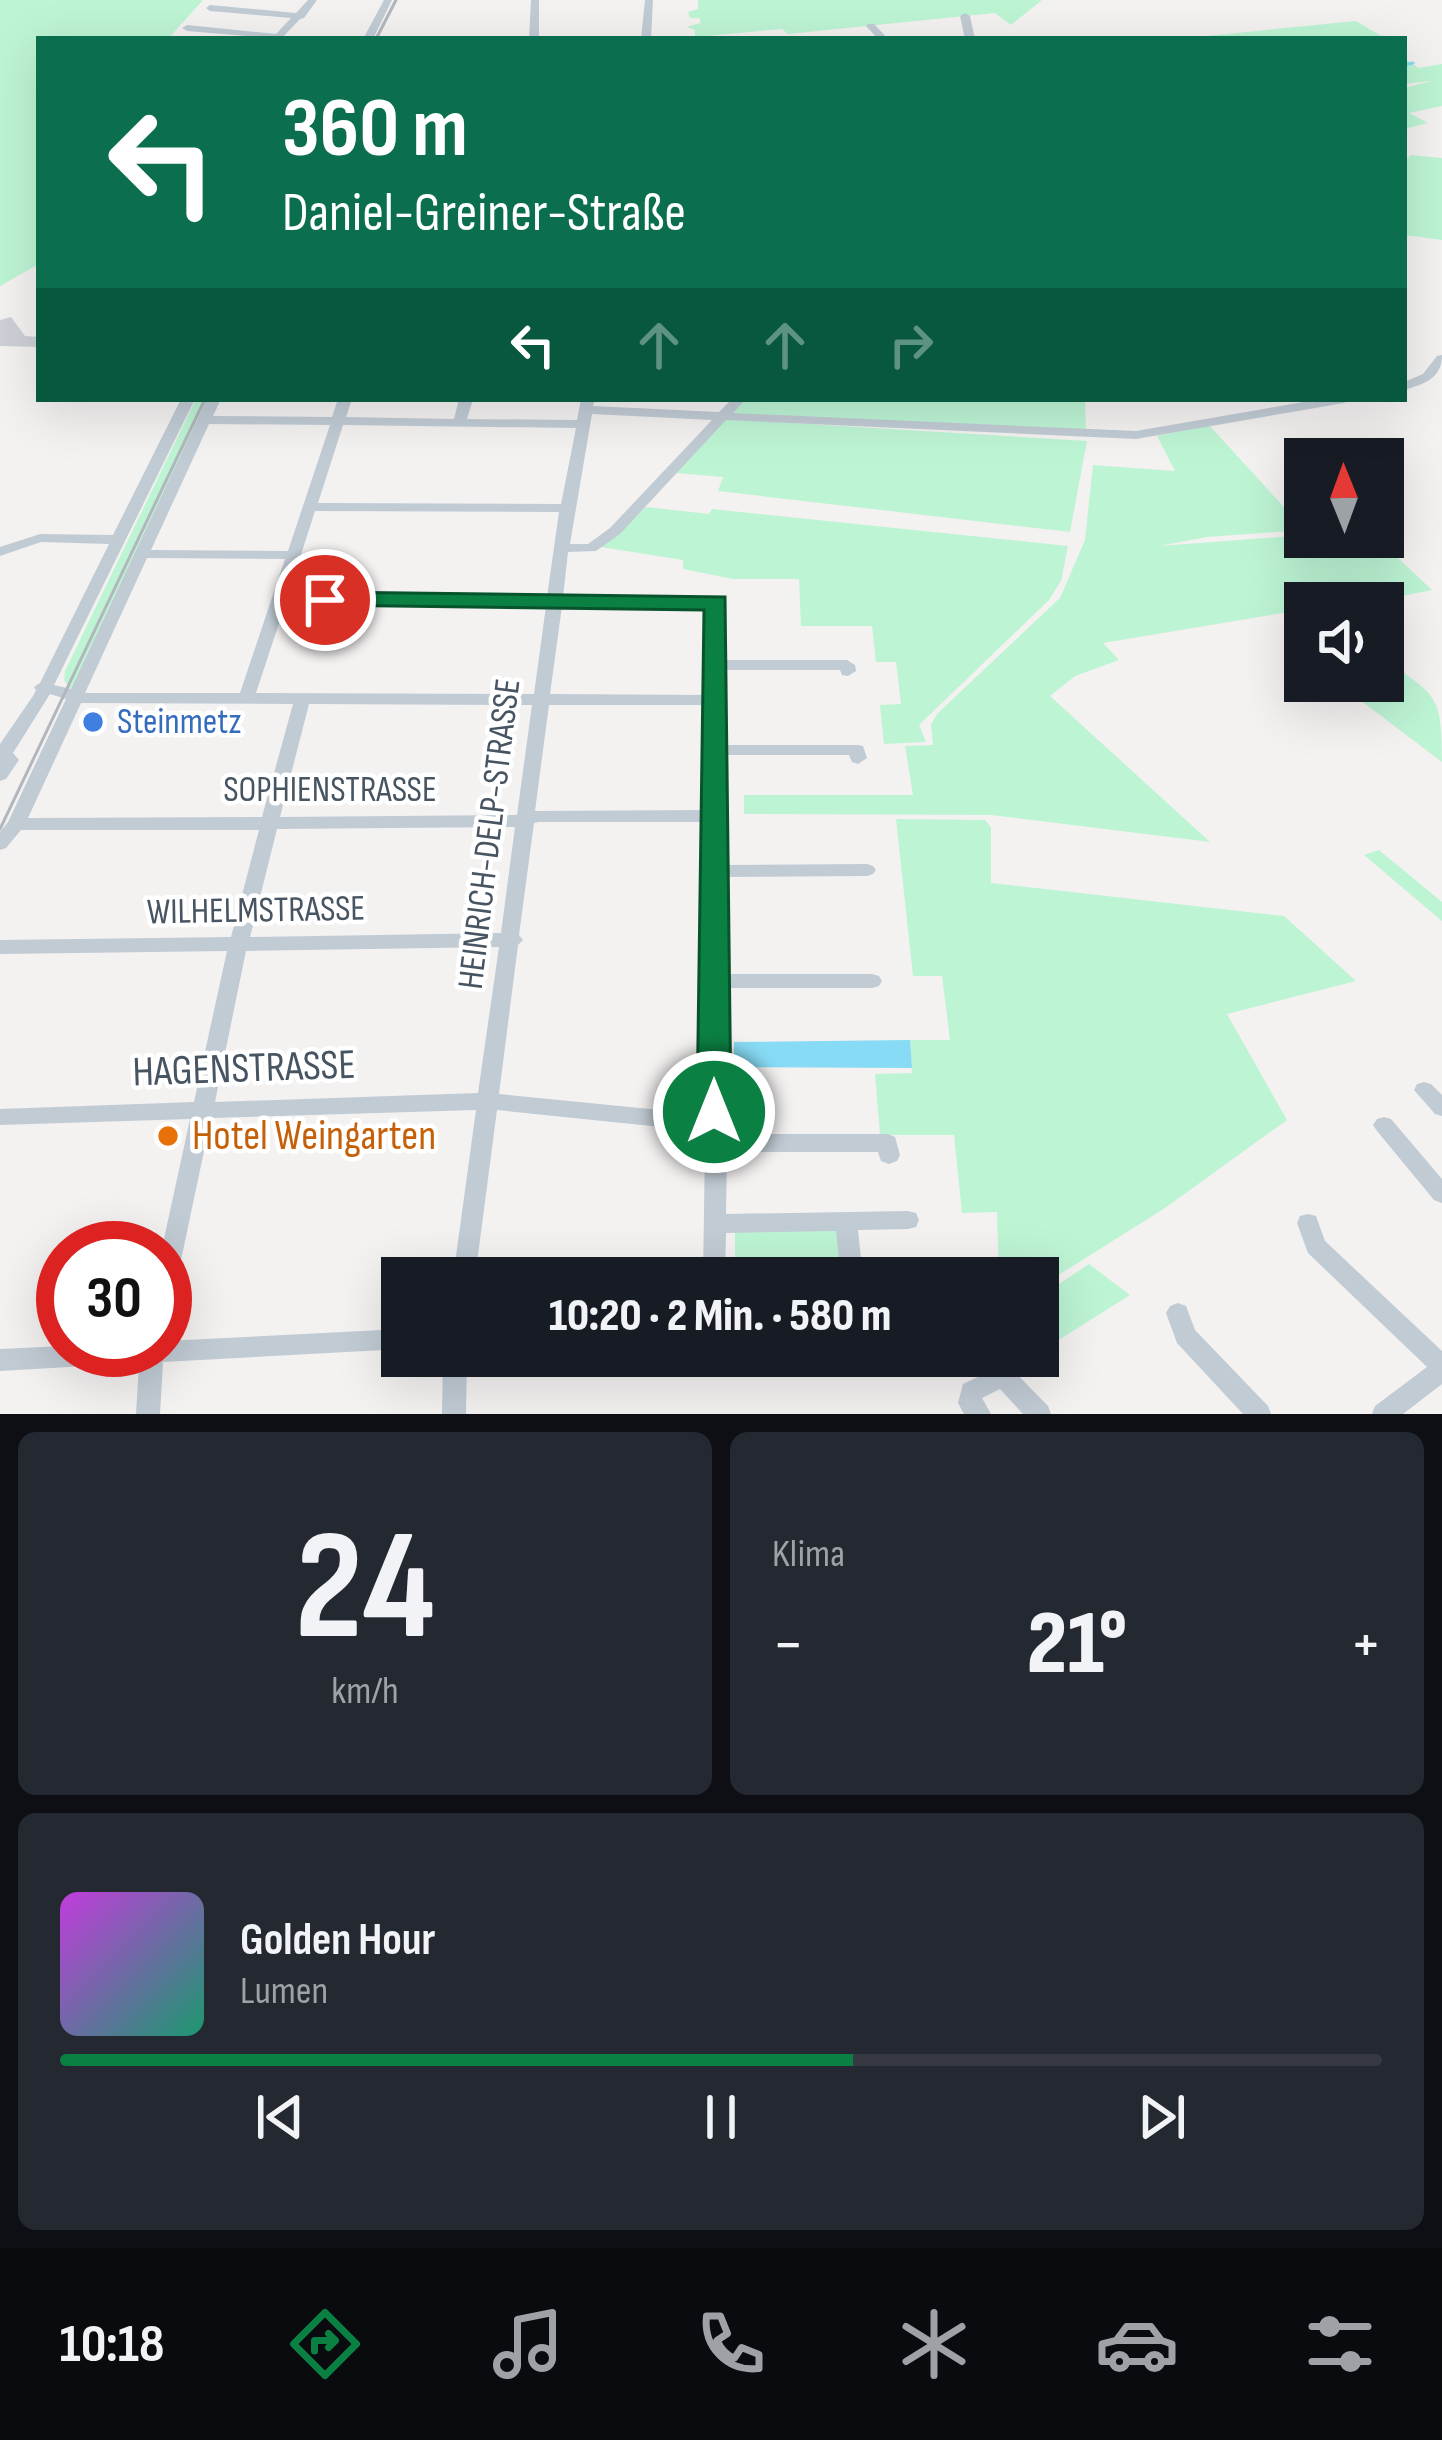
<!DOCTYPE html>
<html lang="de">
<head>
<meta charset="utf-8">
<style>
  :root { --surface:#171b24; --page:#242831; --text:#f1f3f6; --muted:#9ea1a6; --line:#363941; --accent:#0b8043 }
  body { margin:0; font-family:"Sofia Sans Condensed",sans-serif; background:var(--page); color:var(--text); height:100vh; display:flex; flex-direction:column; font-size:45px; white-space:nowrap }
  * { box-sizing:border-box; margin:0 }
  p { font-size:39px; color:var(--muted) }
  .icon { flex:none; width:66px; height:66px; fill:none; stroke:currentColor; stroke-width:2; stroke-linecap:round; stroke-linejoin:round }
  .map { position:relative; height:1414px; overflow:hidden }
  .drawer { display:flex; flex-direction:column; gap:18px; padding:18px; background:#0d0f14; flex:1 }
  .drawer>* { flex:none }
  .top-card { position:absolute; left:36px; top:36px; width:1371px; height:366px; border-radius:0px; box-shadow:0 12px 48px #0002; background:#0b6e4f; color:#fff; overflow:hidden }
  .needle { width:78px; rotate:359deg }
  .fabs { position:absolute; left:1284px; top:438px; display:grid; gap:24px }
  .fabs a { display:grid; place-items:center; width:120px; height:120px; border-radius:0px; background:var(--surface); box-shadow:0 12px 48px #0002; font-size:60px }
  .speed { position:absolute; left:36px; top:1221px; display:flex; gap:24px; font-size:60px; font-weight:700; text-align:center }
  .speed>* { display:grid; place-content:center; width:156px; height:156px; border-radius:50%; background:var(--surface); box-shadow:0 12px 48px #0002; line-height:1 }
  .speed .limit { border:18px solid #d22; background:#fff; color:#111 }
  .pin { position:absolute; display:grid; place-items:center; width:102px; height:102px; color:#fff; margin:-51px; border:6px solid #fff; border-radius:50%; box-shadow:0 3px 12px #0007 }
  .me { position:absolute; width:132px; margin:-66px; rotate:0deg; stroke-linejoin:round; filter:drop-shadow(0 0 9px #0008) }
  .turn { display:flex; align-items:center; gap:42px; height:252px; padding:0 48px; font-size:54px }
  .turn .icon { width:156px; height:156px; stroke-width:2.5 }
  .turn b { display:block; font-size:84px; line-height:102px }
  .lanes { display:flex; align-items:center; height:114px; padding:0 48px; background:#0003; justify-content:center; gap:60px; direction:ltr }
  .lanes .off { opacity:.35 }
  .big { font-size:90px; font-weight:800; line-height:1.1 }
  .drawer .widget { flex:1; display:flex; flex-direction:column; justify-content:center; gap:18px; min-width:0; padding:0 42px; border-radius:18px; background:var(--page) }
  .drawer .dial { align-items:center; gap:0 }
  .dial b { font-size:156px; line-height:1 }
  .song { display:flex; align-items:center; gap:36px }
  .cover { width:144px; height:144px; border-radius:18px; background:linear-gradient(135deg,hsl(290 70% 55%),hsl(160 70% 35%)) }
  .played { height:12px; border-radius:6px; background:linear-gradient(90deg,var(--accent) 60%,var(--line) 60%) }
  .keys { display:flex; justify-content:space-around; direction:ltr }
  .heat { display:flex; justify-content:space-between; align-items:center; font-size:66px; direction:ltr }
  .drawer .tiles { flex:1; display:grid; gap:18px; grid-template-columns:1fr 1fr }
  .widget:last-child { grid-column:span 2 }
  .trip { position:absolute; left:381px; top:1257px; width:678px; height:120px; border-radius:0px; background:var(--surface); box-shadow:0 12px 48px #0002; font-weight:800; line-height:120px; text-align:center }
  .tabs { display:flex; height:192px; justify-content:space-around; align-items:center; background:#090b0e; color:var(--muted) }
  .tabs .icon { width:84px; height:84px }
  .tabs .active { color:var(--accent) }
  .tabs b { font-size:54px; color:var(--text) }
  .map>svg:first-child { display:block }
  .green { fill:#bdf4d4 }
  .water { fill:#87dbf4 }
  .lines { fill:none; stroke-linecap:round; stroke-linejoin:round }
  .stream { stroke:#87dbf4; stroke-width:3 }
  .building { fill:#cdd0d6 }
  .minor { fill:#c1cbd4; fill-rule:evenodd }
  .tram { stroke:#b3b6bc; stroke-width:3 }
  .route { fill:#0b8043; stroke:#07532c; stroke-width:3 }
  .shop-dot { fill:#3f7fe0; stroke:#fff; stroke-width:4.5 }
  .food-dot { fill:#e8710a; stroke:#fff; stroke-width:4.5 }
  .labels { text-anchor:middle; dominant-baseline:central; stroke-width:9; stroke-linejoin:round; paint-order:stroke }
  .shop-label { font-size:36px; fill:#366cbe; stroke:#fff; text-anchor:start }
  .street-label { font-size:36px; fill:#475461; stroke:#fff }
  .near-street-label { font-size:42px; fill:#475461; stroke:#fff }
  .near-food-label { font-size:42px; fill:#c56008; stroke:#fff; text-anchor:start }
</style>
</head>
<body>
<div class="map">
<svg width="1442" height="1414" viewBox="0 0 1442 1414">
  <rect width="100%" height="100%" fill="#f4f1f1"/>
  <path class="green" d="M 0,0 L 203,0 L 168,39 L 39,39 L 39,264 L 0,286 Z
    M 698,0 L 1042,0 L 1011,25 L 995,13 L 788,34 L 782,29 L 695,37 L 695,30 L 687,27 L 700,23 L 700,18 L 690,18 L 688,12 L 698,9 Z
    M 1356,21 L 1386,39 L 1186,38 Z
    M 1404,59 L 1419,68 L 1442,64 L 1442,106 L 1409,113 L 1428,123 L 1404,129 L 1404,88 L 1432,81 L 1404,84 Z
    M 1411,155 L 1442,158 L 1442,240 L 1404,235 L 1404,162 Z
    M 196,399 L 212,399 L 71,690 L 64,680 L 65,671 Z
    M 745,399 L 1085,399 L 1086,433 L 731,415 Z
    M 725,419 L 1087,441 L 1070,532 L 718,491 L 723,477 L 676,473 Z
    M 1209,425 L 1305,530 L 1207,537 L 1159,546 L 1305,535 L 1376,537 L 1432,590 L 1367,603 L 1305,603 L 1305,616 L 1294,611 L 1103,643 L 1119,660 L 1075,676 L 1050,696 L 1210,842 L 991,815 L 744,814 L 744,795 L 913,795 L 905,746 L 933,745 L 931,725 L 937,714 L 1060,598 L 1085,540 L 1093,465 L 1175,471 L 1157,436 Z
    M 646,507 L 709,514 L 712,509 L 1068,546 L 1061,581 L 1049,600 L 919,725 L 926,742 L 884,744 L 880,705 L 901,704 L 896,662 L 876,662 L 872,626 L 801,626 L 799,579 L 733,579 L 683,569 L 683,560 L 601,547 Z
    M 1383,658 C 1437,697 1442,693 1442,762 L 1335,681 L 1383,681 Z
    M 896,819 L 985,820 L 991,827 L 991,883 L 1284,916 L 1356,981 L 1227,1014 L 1287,1120 L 1165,1208 L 1038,1288 L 1038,1278 L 999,1278 L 997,1212 L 962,1213 L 954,1135 L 880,1135 L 875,1074 L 912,1073 L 910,1040 L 950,1040 L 942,976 L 913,976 Z
    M 1379,850 L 1442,902 L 1442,921 L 1364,855 Z
    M 839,1229 L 845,1278 L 735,1278 L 735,1231 Z
    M 1089,1264 L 1130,1295 L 1038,1353 L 1038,1298 Z"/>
  <path class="water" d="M 910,1040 L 912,1068 L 734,1067 L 734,1042 Z"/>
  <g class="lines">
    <path class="stream" d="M 1404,65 L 1413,63"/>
  </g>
  <path class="building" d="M 11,317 L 25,336 L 39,337 L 39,347 L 0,346 L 0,320 Z"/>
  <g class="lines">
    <path class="minor" d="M 308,0 L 317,0 L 304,18 L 300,19 L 281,39 L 187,31 L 182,28 L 187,25 L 276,34 L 291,18 L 210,11 L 206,8 L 210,5 L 296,13 Z
      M 384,0 L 392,0 L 373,39 L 363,39 Z
      M 531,0 L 539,0 L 539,39 L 529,39 Z
      M 645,0 L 653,0 L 651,39 L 641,39 Z
      M 965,13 L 970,16 L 975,39 L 965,39 L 960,16 Z
      M 868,24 L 874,24 L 888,39 L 878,39 L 866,26 Z
      M 1442,355 C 1442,379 1424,384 1404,390 L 1404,382 L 1423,374 L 1437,356 Z
      M 181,399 L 195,399 L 54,685 L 71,689 L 207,399 L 221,399 L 213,416 L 332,417 L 338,399 L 352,399 L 346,417 L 454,419 L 459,399 L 473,399 L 467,419 L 577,420 L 581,399 L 595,399 L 593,406 L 719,412 L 732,399 L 746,399 L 733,413 L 1136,431 L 1321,399 L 1351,399 L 1344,403 L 1136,439 L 726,420 L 620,534 L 596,551 L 568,552 L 563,597 L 717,597 L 725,602 L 725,660 L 847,660 L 855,665 L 856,671 L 848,676 L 842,675 L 840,670 L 725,670 L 725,745 L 857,745 L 863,746 L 867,758 L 858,764 L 852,762 L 849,755 L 725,755 L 725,865 L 867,864 L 873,866 L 876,870 L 873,874 L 867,876 L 725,877 L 724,974 L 872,974 L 879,976 L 882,981 L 879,986 L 872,988 L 724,988 L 724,1109 L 717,1123 L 723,1134 L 888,1134 L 895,1137 L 900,1155 L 897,1161 L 889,1164 L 881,1161 L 878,1152 L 727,1152 L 726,1214 L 908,1211 L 916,1213 L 919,1220 L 916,1227 L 908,1229 L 858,1230 L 863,1278 L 841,1278 L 836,1231 L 726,1233 L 725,1278 L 703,1278 L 705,1143 L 700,1131 L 497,1110 L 475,1278 L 453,1278 L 476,1110 L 211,1118 L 176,1284 L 173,1291 L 165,1294 L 165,1248 L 162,1248 L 190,1119 L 0,1125 L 0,1109 L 194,1102 L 227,951 L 0,954 L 0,940 L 231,937 L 259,830 L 21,830 L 6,848 L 0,850 L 0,832 L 8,822 L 66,699 L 50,694 L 13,753 L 19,760 L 6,779 L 0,781 L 0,744 L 33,696 L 36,690 L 34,687 L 40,683 L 109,544 L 41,542 L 0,556 L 0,547 L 40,534 L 113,535 ZM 592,414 L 712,420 L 610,528 L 588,544 L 570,544 ZM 209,424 L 330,425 L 288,551 L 151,550 ZM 343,425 L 576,428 L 561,504 L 318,503 ZM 315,511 L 559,512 L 547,597 L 288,595 ZM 147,558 L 285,559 L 240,693 L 85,693 ZM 285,605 L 546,606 L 534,694 L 256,693 ZM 562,606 L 709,607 L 708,695 L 550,694 ZM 81,703 L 293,704 L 262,817 L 28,818 ZM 309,704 L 532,705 L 517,815 L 280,817 ZM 549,705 L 708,705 L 707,810 L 535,811 ZM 539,822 L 707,822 L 704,1109 L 701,1114 L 499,1094 L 518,945 L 523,940 L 519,935 L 534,823 ZM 515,827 L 501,933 L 250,937 L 277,829 ZM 499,947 L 478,1093 L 215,1102 L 246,951 Z
      M 1424,1082 L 1431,1084 L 1442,1095 L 1442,1116 L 1435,1114 L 1414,1090 L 1417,1084 Z
      M 1384,1117 L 1391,1119 L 1442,1179 L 1442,1203 L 1434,1200 L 1377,1131 L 1373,1125 L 1377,1119 Z
      M 1308,1214 L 1316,1216 L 1325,1241 L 1442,1351 L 1442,1384 L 1403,1414 L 1372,1414 L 1375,1406 L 1427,1367 L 1308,1253 L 1297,1223 L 1300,1216 Z
      M 1178,1303 L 1186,1306 L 1195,1330 L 1268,1406 L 1271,1414 L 1243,1414 L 1177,1343 L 1166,1313 L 1170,1306 Z
      M 402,1329 L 402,1349 L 163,1362 L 160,1414 L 136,1414 L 139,1363 L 0,1371 L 0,1349 L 63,1346 L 63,1350 L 165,1350 L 165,1341 Z
      M 443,1356 L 467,1356 L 466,1414 L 442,1414 Z
      M 1003,1365 L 1011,1368 L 1048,1406 L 1051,1414 L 1023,1414 L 1000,1389 L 982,1398 L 991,1414 L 964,1414 L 958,1403 L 963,1384 Z"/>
    <path class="tram" d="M 376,39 L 396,0
      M 0,829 L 205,399"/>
  </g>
  <path class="route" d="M 325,592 L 725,597 L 731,1112 L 726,1122 L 702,1122 L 697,1112 L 704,610 L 316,605 L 316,595 Z"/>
  <circle class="shop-dot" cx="93" cy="722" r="12"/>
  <circle class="food-dot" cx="168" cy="1136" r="12"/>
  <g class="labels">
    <g class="shop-label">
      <text x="117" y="722">Steinmetz</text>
    </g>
    <g class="street-label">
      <text x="330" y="790">SOPHIENSTRASSE</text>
      <text transform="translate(490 834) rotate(-83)">HEINRICH-DELP-STRASSE</text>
      <text transform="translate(256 911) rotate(-1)">WILHELMSTRASSE</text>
    </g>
    <g class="near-street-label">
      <text transform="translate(244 1069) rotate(-2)">HAGENSTRASSE</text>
    </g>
    <g class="near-food-label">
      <text x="192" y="1136">Hotel Weingarten</text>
    </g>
  </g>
</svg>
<div class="fabs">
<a><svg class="needle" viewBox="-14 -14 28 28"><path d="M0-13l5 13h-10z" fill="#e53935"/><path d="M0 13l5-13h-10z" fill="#9ea1a6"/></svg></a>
<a><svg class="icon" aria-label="sound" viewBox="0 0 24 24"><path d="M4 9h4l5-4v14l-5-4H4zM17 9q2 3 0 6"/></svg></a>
</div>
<div class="speed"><div class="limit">30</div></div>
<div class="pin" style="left:325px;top:600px;background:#d93025"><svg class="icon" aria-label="arrive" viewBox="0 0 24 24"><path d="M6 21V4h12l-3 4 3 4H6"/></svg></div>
<svg class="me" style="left:714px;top:1112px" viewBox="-20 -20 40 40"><circle r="17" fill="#0b8043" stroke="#fff" stroke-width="3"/><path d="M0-11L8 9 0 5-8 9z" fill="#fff"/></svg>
<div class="trip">10:20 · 2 Min. · 580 m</div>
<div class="top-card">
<div class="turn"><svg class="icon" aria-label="left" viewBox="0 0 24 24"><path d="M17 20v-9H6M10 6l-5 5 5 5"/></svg><div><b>360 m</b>Daniel-Greiner-Straße</div></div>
<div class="lanes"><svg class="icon" aria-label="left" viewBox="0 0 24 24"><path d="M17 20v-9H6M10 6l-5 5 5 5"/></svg><svg class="icon off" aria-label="ahead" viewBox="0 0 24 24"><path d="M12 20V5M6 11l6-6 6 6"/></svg><svg class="icon off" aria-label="ahead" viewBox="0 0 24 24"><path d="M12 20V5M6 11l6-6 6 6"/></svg><svg class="icon off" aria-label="right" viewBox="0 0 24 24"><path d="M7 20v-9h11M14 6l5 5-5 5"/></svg></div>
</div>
</div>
<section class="drawer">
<div class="tiles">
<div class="widget dial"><b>24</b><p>km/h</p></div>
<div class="widget"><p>Klima</p>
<div class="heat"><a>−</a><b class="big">21°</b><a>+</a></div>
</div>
<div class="widget">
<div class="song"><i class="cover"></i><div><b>Golden Hour</b><p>Lumen</p></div></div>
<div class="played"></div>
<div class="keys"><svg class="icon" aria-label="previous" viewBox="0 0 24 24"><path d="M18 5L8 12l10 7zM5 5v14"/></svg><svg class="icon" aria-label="pause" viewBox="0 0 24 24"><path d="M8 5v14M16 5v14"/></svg><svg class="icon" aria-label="next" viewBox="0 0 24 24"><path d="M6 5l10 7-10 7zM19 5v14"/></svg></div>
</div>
</div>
</section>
<nav class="tabs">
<b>10:18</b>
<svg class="icon active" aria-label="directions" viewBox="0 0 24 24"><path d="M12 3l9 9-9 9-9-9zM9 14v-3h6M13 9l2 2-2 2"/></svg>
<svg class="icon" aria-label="music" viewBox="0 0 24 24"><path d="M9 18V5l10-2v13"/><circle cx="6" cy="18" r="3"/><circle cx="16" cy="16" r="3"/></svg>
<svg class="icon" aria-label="phone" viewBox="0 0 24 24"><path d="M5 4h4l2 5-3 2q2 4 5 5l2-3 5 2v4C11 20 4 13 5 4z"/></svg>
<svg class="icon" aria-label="climate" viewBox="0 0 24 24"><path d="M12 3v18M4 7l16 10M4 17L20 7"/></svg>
<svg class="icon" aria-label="car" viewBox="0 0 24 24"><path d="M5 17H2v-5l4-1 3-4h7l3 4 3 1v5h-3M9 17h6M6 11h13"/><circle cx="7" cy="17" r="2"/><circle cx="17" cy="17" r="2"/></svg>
<svg class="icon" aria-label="filters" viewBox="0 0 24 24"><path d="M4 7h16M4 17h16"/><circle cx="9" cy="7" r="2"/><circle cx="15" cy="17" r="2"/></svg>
</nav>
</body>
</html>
